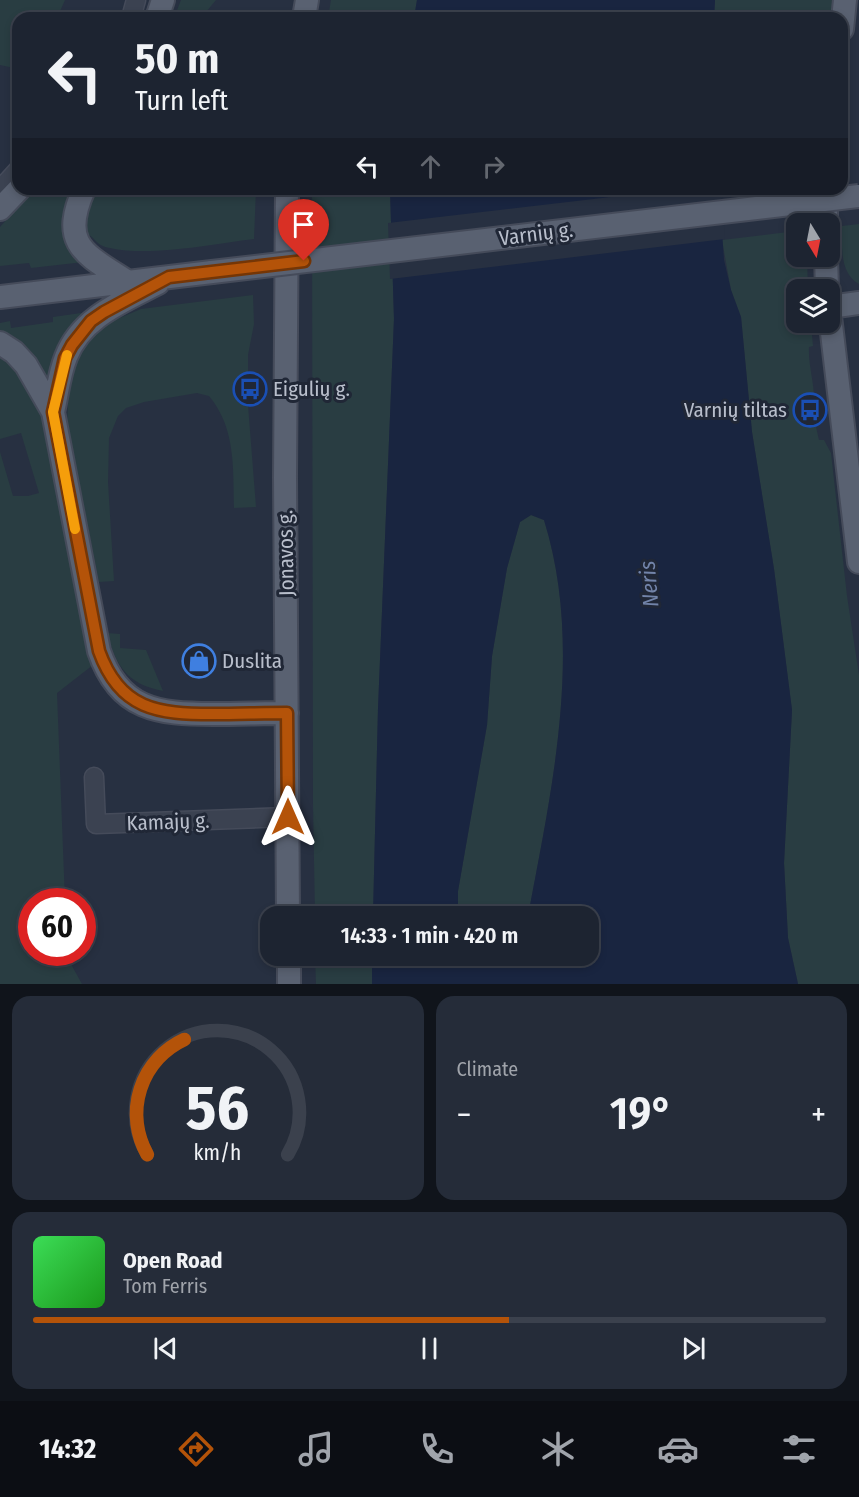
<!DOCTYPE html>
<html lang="en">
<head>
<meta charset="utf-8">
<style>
  :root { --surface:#1d2431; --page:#252c39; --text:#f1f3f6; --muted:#a0a4ab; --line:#3b414d; --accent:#b45309 }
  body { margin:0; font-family:"Fira Sans Condensed",sans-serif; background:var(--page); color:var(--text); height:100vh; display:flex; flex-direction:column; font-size:22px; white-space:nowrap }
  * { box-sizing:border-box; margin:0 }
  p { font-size:20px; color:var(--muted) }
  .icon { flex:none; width:33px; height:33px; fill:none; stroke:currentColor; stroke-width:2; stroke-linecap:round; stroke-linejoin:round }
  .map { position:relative; height:984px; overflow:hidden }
  .panel { display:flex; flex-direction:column; gap:12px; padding:12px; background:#10141b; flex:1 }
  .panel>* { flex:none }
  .hud { position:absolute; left:12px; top:12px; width:836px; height:183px; border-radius:18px; box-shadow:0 3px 9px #0003,0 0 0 2px var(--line); background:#1d2431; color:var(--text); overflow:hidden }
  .needle { width:39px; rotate:170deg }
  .controls { position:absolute; left:786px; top:213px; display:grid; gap:12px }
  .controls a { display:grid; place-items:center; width:54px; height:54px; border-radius:12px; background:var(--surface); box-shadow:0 3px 9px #0003,0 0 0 2px var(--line); font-size:30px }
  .speed { position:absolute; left:18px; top:888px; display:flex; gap:12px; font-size:30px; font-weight:700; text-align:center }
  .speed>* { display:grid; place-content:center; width:78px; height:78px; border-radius:50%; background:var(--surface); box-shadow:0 3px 9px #0003,0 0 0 2px var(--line); line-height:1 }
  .speed .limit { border:9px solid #d22; background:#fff; color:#111 }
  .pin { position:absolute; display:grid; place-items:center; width:51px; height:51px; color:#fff; margin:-62px -26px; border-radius:50% 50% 50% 0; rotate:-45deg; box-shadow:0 0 6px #0007 }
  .pin .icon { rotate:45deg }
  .me { position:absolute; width:66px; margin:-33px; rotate:0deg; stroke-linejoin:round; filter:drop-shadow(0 0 4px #0008) }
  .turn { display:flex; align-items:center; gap:21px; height:126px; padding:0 24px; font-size:27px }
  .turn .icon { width:78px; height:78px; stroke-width:2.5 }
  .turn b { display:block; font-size:42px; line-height:51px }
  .lanes { display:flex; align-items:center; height:57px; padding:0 24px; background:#0003; justify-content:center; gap:30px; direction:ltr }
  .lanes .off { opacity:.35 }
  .big { font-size:45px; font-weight:600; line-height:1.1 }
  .panel .card { flex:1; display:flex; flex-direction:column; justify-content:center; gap:9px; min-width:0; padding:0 21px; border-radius:18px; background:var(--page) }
  .panel .dial { align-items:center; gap:0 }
  .dial svg { height:156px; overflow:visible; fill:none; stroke:var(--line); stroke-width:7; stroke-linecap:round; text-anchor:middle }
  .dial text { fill:var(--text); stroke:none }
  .song { display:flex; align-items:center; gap:18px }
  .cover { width:72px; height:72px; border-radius:9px; background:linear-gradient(135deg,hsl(130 70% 55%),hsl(120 70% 35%)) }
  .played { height:6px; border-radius:3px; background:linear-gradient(90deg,var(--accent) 60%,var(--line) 60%) }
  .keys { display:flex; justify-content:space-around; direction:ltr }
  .heat { display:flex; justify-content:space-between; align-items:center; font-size:33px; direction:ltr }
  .panel .tiles { flex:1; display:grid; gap:12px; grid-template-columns:1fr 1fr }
  .card:last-child { grid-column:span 2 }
  .trip { position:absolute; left:260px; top:906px; width:339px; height:60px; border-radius:18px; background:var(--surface); box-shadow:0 3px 9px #0003,0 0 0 2px var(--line); font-weight:600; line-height:60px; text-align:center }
  .menu { display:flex; height:96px; justify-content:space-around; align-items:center; background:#0c0e14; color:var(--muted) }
  .menu .icon { width:42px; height:42px }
  .menu .current { color:var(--accent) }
  .menu b { font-size:27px; color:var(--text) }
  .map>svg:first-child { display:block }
  .green { fill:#293d42 }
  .water { fill:#192540 }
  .pier { fill:#273041 }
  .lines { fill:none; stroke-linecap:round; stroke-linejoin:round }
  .minor-casing { stroke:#454b5a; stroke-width:21 }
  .major-casing { stroke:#454b5a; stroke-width:26 }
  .minor { stroke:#3b4251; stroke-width:18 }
  .major { stroke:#596171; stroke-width:22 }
  .major-bridge-casing { stroke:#454b5a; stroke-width:26; stroke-linecap:butt }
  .major-bridge { stroke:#596171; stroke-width:22 }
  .route-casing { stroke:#753606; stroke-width:15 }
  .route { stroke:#b45309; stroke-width:10 }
  .slow { stroke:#f59e0b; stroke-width:10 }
  .labels { text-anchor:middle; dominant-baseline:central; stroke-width:6; stroke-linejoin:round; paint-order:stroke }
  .street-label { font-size:21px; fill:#b8becb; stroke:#202736 }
  .poi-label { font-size:21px; fill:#b8becb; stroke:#202736; text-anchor:start }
  .water-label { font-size:22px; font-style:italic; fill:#7284a9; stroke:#202736 }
</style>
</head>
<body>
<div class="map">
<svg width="859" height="984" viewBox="0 0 859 984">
  <rect width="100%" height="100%" fill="#273041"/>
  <path class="green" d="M 0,0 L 65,0 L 57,18 L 18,18 L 18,66 L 14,68 L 0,65 Z
    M 181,0 L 216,0 L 201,18 L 174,18 Z
    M 331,0 L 417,0 L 414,18 L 328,18 Z
    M 715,0 L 833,0 L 830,18 L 714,18 Z
    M 34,189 L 77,189 L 84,262 L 31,268 L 29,263 L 0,266 L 0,227 Z
    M 93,189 L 256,189 L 254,239 C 213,244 150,257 110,248 C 96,246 96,238 87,234 L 84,223 Z
    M 312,189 L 390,189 L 394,319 L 378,709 L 373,916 L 315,916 L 313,804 Z
    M 859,224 L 859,284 C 839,273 842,245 842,226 Z
    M 796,231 L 796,256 L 807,257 L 808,289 L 796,290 L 796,322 L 811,323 L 813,346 L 809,347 C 808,364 814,381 814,399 L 810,401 L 819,440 L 824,440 L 831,453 L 847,596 L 859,675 L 859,984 L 798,984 L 788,938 L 784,863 L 792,710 L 774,569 L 752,432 L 741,317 L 731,290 L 722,240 Z
    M 253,295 L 254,324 L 248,355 L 248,405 L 256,507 L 234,508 C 233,469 236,428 209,396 L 197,393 L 144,402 L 126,408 L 118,416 L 109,438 L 108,482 L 114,581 L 99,582 L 67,424 L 69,382 L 78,356 L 89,339 L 103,325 L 141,309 Z
    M 88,312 L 50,395 L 0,336 L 0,323 L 10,321 L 11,328 L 53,322 L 53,317 Z
    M 0,349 L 10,356 L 41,408 L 93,665 L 57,693 L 65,901 L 32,902 L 32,952 L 67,953 L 67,957 L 82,984 L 0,984 L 0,452 L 13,496 L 28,496 L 39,493 L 21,433 L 0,439 Z
    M 531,515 L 544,520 C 584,648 552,788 528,916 L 458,916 L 458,891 L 487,725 L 492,656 L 507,568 L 520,522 Z
    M 107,633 L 120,634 L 120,648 L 146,650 L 163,691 C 127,684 116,666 107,633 Z
    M 315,956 L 372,956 L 372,984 L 316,984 Z"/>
  <path class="water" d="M 417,0 L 715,0 L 714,18 L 414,18 Z
    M 390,189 L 719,189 L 724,260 L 731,290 L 741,317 L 752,432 L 774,569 L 792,710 L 784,863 L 788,938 L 798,984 L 372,984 L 372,956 L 497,956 L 512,963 L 521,956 L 588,956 L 588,916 L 528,916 C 552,788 584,648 544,520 L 531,515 L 520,522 L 507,568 L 492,656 L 487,725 L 458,891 L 458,916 L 373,916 L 378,709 L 394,319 Z"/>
  <path class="pier" d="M 679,189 L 722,189 L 725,239 L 390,279 L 388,223 Z"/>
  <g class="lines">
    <g class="minor-casing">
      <path id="minor" d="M 131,18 L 136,0
        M 0,190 L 18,170
        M 94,777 L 96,824 L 288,817"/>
    </g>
    <g class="major-casing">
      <path id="major" d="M 157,18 L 163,0
        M 304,18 L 307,0
        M 842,29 L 845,0
        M 84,189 C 59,245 85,254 128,282
        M 287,189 L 285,477 L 288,916
        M 0,209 L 19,189
        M 826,224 L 826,189
        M 826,256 L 827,290
        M 0,297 L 212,272
        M 830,307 L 859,303
        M 830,316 L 859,562
        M 0,343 L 14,352 L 26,365 L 53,412 L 99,651 C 119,710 158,714 213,714 C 238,714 263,713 287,713
        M 53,412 C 57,395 59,374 66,357 C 81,317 124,301 158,283
        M 289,956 L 289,984"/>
    </g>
    <use href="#minor" class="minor"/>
    <use href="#major" class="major"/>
    <g class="major-bridge-casing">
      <path id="major-bridge" d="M 212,272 L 859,196"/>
    </g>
    <use href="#major-bridge" class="major-bridge"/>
  </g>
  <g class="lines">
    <g class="route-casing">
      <path id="route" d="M 288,817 L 287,713 C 263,713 238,714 213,714 C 158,714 120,710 99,651 L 53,412 L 65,358 L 72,345 L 91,321 L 104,312 L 169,277 L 304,261"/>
    </g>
    <use href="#route" class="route"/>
    <path class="slow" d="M 67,355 L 53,412 L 75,529"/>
  </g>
  <defs>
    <g id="bus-ring" transform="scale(1.725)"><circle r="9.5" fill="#202736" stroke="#1a4fb4" stroke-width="1.5"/><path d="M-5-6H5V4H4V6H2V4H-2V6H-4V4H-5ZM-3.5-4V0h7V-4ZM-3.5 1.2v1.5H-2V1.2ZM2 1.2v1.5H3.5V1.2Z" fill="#1a4fb4"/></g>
    <g id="shop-ring" transform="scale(1.725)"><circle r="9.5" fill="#202736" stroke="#3f7fe0" stroke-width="1.5"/><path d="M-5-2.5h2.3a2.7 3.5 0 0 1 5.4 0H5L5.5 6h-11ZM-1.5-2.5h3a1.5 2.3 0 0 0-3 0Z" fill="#3f7fe0"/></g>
  </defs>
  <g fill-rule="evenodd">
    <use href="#bus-ring" x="250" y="389"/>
    <use href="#bus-ring" x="810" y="410"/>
    <use href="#shop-ring" x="199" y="661"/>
  </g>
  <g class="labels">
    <g class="street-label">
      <text transform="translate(536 234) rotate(-7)">Varnių g.</text>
      <text transform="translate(286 553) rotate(-91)">Jonavos g.</text>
      <text transform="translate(168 822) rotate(-2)">Kamajų g.</text>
    </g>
    <g class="poi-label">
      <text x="273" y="389">Eigulių g.</text>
      <text x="787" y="410" text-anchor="end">Varnių tiltas</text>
      <text x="222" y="661">Duslita</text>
    </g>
    <g class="water-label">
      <text transform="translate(649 584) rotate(-95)">Neris</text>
    </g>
  </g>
</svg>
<div class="controls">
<a><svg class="needle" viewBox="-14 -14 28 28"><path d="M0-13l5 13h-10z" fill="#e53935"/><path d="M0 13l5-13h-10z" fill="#a0a4ab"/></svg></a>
<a><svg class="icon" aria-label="layers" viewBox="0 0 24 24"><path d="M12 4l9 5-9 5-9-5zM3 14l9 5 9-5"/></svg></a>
</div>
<div class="speed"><div class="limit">60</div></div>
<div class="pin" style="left:304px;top:261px;background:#d93025"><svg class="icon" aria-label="arrive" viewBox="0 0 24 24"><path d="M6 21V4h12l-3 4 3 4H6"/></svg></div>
<svg class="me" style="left:288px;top:817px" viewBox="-20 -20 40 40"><path d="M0-17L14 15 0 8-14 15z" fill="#b45309" stroke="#fff" stroke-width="4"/></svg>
<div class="trip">14:33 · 1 min · 420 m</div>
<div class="hud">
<div class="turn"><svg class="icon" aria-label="left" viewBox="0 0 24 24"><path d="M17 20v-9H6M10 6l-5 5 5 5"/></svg><div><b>50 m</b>Turn left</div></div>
<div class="lanes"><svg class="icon" aria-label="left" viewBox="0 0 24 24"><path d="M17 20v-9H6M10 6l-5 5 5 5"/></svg><svg class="icon off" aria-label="ahead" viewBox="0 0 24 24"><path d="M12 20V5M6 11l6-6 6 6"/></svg><svg class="icon off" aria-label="right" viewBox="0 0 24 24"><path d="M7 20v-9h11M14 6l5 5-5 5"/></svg></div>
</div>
</div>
<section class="panel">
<div class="tiles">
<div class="card dial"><svg viewBox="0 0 100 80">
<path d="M14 69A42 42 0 1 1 86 69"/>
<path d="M14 69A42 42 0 0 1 33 10" stroke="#b45309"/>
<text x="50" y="56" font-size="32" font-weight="700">56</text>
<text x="50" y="72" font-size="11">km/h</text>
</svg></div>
<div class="card"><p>Climate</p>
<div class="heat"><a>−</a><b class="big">19°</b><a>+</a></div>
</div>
<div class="card">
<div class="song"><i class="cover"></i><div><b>Open Road</b><p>Tom Ferris</p></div></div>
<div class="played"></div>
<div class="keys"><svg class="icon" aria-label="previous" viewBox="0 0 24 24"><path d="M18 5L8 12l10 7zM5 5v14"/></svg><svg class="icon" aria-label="pause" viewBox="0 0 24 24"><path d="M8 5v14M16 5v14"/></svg><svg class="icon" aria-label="next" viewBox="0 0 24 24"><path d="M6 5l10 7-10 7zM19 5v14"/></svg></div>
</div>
</div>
</section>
<nav class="menu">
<b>14:32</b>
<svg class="icon current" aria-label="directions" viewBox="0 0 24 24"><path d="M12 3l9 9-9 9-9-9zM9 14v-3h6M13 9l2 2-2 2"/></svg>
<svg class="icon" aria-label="music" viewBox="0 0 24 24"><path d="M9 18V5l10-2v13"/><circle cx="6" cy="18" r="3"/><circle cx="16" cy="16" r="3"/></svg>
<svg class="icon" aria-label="phone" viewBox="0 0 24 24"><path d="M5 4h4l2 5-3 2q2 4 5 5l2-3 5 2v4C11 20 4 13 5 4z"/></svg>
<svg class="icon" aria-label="climate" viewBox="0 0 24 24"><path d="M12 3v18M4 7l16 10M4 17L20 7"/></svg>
<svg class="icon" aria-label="car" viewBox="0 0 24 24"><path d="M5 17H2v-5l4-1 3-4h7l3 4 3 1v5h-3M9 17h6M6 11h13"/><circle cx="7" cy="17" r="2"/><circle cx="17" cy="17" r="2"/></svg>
<svg class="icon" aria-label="filters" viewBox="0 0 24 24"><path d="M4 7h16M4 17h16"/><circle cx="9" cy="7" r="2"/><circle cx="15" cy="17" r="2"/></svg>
</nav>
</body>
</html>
